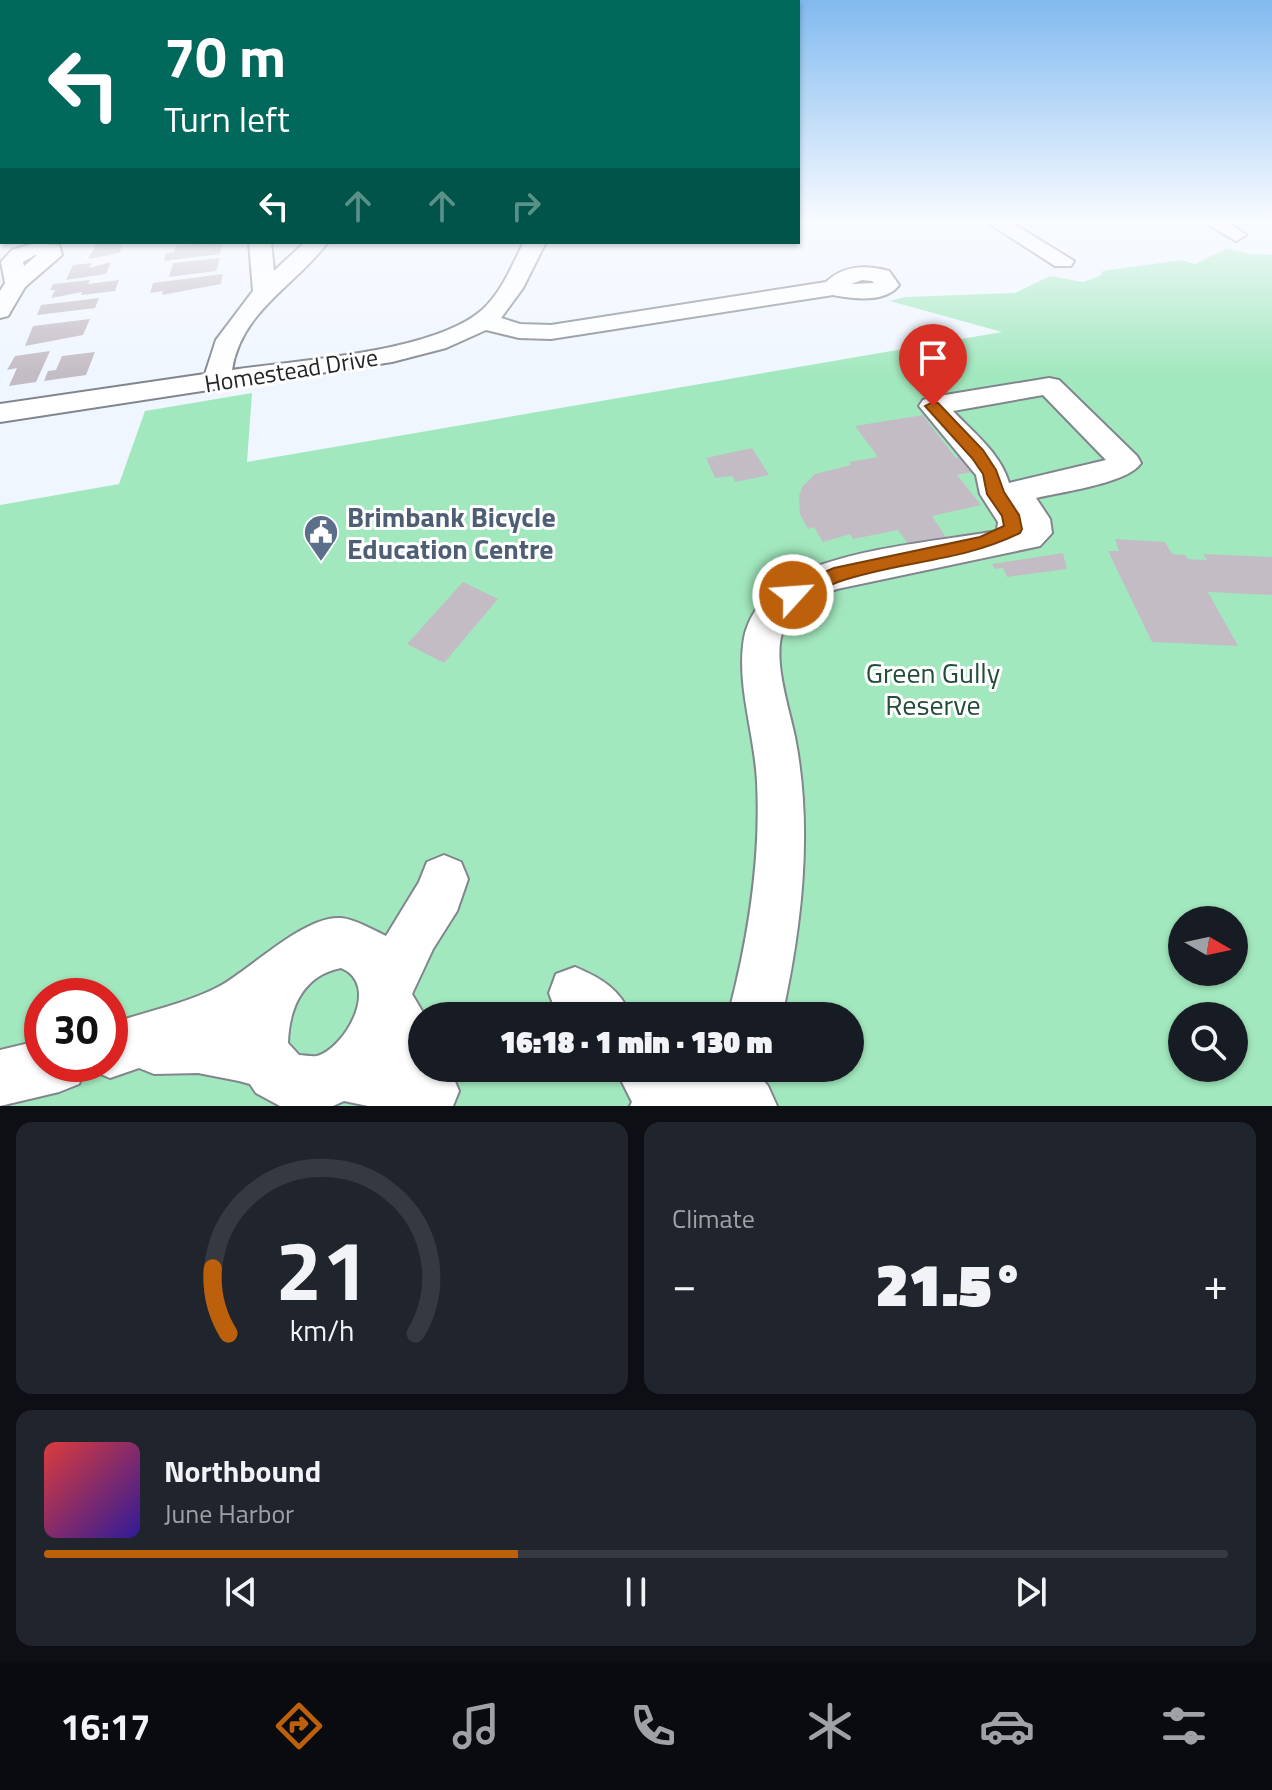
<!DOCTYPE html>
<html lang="en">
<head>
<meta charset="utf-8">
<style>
  :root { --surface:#171b24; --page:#20242c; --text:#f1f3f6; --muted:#9ea1a6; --line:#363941; --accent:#bc600c }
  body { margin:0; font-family:"Titillium Web",sans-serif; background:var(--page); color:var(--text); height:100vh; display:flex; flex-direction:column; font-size:30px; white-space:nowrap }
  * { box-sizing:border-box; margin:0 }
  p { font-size:26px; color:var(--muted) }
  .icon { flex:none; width:44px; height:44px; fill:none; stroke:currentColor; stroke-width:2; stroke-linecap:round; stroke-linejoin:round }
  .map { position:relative; height:1106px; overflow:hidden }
  .sheet { display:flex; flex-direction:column; gap:16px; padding:16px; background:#0d0f14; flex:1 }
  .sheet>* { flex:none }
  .top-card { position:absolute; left:0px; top:0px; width:800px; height:244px; box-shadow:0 2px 6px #0004; background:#00695c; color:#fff; overflow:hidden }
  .needle { width:52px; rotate:99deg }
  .tools { position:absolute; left:1168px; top:906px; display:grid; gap:16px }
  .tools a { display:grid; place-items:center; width:80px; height:80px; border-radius:50%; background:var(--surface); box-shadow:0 2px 6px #0004; font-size:40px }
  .speed { position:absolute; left:24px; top:978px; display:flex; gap:16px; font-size:40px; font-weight:700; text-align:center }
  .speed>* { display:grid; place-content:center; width:104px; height:104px; border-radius:50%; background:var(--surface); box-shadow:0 2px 6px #0004; line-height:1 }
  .speed .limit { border:12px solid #d22; background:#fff; color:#111 }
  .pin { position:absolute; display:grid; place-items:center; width:68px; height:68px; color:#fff; margin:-82px -34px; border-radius:50% 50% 50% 0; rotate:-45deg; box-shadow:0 0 8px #0007 }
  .pin .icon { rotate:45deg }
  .me { position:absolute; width:88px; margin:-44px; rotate:64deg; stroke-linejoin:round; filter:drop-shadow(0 0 6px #0008) }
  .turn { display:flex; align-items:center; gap:28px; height:168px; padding:0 32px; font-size:36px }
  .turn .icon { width:104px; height:104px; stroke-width:2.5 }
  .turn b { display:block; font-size:56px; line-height:68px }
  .lanes { display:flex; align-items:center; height:76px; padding:0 32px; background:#0003; justify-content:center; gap:40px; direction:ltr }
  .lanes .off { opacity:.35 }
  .big { font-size:60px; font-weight:800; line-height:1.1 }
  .sheet .card { flex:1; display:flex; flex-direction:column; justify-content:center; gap:12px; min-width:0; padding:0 28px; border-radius:16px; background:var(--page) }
  .sheet .dial { align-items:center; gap:0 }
  .dial svg { height:208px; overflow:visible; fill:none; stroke:var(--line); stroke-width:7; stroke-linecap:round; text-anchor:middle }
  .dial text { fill:var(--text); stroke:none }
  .song { display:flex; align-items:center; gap:24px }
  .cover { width:96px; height:96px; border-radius:12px; background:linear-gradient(135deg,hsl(0 70% 55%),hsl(250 70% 35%)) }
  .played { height:8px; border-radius:4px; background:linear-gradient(90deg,var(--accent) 40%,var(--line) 40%) }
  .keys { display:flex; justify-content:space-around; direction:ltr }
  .heat { display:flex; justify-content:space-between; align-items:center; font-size:44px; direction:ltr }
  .sheet .tiles { flex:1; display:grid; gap:16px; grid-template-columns:1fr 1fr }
  .card:last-child { grid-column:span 2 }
  .trip { position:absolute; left:408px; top:1002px; width:456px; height:80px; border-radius:40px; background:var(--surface); box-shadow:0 2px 6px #0004; font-weight:800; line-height:80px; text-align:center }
  .tab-bar { display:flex; height:128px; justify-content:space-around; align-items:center; background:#090b0e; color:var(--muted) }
  .tab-bar .icon { width:56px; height:56px }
  .tab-bar .active { color:var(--accent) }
  .tab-bar b { font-size:36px; color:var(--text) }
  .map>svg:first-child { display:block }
  .green { fill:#a2e8be; fill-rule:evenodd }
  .building { fill:#c4bcc4 }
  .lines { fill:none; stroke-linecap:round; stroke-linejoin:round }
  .minor-casing { stroke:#81868e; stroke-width:4 }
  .minor { fill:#fff; fill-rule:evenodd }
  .route { fill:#bc600c; stroke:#7a3e08; stroke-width:2 }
  .labels { text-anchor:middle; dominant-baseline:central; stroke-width:6; stroke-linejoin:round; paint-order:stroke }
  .far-street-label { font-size:24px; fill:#232528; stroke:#fff }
  .service-label { font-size:28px; font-weight:bold; fill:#4e5e75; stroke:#fff; text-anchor:start }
  .park-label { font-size:28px; fill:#234d36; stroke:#fff }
</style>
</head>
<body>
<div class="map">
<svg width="1272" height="1106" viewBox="0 0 1272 1106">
  <rect width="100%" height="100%" fill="#f0f6ff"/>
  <path class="green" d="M 1227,248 L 1249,254 L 1272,255 L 1272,1106 L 0,1106 L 0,505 L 119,484 L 145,411 L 252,393 L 247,462 L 1002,332 L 890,301 L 905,297 L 1015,293 L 1050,276 L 1083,282 L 1100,276 L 1103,271 L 1182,260 L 1195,264 ZM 1182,920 L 1234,920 L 1234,972 L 1182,972 ZM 42,996 L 110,996 L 110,1064 L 42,1064 ZM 422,1016 L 850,1016 L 850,1068 L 422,1068 ZM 1182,1016 L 1234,1016 L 1234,1068 L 1182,1068 Z"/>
  <path class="building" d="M 122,242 L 120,253 L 88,259 L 97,243 Z
    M 207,242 L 223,242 L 220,254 L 164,261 L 166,253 L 174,252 L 176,246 L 204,243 L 206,247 Z
    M 220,258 L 216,271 L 169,277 L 173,263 Z
    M 111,262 L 106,274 L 66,280 L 73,265 L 92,263 L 89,268 Z
    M 223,274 L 221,284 L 162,295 L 163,291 L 150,293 L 153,283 Z
    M 90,280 L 88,284 L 119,280 L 115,291 L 81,295 L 82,292 L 51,298 L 55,290 L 50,290 L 53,284 Z
    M 99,298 L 95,308 L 37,315 L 41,305 Z
    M 90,319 L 83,335 L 25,346 L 33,326 Z
    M 50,351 L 36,382 L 9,386 L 17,368 L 7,370 L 15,356 Z
    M 95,352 L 86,375 L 44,381 L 48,371 L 56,370 L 62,356 Z
    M 923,415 L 956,458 L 962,457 L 973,472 L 957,475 L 981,505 L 932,516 L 949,542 L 913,551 L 898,530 L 853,539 L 850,534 L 823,542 L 814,527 L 808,529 L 800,514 L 799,496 L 802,487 L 815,474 L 851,465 L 849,462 L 878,457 L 855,426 Z
    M 752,448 L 769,475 L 735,482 L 733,476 L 715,478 L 706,458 Z
    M 1115,539 L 1165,542 L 1172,554 L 1185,555 L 1188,559 L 1207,560 L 1203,554 L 1272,557 L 1272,595 L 1208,592 L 1238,646 L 1152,642 L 1108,551 L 1119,551 Z
    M 1063,553 L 1067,569 L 1007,577 L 1003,568 L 995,569 L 992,564 Z
    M 463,582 L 498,599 L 444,663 L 407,644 Z"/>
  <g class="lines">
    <g class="minor-casing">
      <path id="minor" d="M 982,219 L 1006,219 L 1074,261 L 1071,266 L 1055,266 Z
        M 1198,219 L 1223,219 L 1246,235 L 1236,241 Z
        M 249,242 L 271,242 L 274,271 L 305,242 L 328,242 C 295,286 241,311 232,370 C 298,360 433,353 482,310 C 502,292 512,265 524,242 L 546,242 L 523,288 L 501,318 L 520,324 L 551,325 L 826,282 C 844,265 866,265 889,271 L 899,285 C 886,303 853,299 833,295 L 551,339 L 519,338 L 486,330 L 446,348 L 392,362 L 0,422 L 0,404 L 205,374 L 216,340 L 253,291 ZM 862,280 L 872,281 L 874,283 L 851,284 Z
        M 35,243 L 59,245 L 62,255 L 25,287 L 8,316 L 0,318 L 0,291 L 5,283 L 1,262 L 12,250 ZM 35,255 L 37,255 L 24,266 L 23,262 Z
        M 1049,378 L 1059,380 L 1137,456 L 1141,463 C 1129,483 1061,492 1036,498 L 1050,519 L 1052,533 L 1040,546 L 837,589 C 818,596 793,608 784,628 C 771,656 789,707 795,737 C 813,829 802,925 782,1016 L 728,1016 C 748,940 761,861 757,782 C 755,735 736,685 744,638 C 748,617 763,596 781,584 C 833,549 935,542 997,531 L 998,522 L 980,494 L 976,475 L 919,406 L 923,400 L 933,397 ZM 1043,395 L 1106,460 L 1009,483 C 1001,454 973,432 953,411 Z
        M 444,855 L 461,862 L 468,879 L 457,911 L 433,949 L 412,994 L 425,1016 L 422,1016 L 422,1068 C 449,1068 449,1066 459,1091 L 453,1106 L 368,1106 L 344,1101 L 333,1106 L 280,1106 L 256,1093 L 250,1084 L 239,1081 L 198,1073 L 154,1074 L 139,1068 L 110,1078 L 91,1070 L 88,1064 L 110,1064 L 110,1024 C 144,1012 189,1003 220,986 C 252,968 305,915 341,918 C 355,919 373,930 386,936 L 419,882 L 427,862 ZM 341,968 C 382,985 344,1049 317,1056 C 312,1057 304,1055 299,1055 L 288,1043 C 289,1007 304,975 341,968 Z
        M 575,967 C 601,978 620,989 631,1016 L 562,1016 L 556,1012 L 549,993 L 556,974 Z
        M 42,1040 L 42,1064 L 87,1064 L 79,1084 L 59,1092 L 0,1106 L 0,1050 Z
        M 615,1068 L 753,1068 L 768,1086 L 777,1106 L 630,1106 L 632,1102 Z"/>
    </g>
    <use href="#minor" class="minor"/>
  </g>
  <linearGradient id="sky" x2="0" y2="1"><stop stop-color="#81baef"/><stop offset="0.59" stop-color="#f8fbff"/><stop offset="1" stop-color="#f8fbff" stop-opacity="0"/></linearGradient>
  <rect width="1272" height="374" fill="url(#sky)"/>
  <path class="route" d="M 933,402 L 938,403 L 983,450 L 996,470 L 1004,492 L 1019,515 L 1022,529 L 1020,533 C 962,562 898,561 838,582 C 822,587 803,606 786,600 L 783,595 L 786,589 L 834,568 L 980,537 L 1004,526 L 1002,516 L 987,494 L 983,474 L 972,458 L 925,406 Z"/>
  <defs>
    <g id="civic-pin" transform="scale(1.8)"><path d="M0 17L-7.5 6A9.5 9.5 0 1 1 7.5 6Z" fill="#5c6f8a" stroke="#fff"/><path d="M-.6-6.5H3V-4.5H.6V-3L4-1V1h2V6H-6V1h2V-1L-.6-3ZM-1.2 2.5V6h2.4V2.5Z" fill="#fff"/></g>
  </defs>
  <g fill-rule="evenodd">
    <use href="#civic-pin" x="321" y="532"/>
  </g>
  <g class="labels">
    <g class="far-street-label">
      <text transform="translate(291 370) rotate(-9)">Homestead Drive</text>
    </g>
    <g class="service-label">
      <text x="347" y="516">Brimbank Bicycle<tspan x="347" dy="32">Education Centre</tspan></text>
    </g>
    <g class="park-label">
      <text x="933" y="672">Green Gully<tspan x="933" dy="32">Reserve</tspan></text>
    </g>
  </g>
</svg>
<div class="tools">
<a><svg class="needle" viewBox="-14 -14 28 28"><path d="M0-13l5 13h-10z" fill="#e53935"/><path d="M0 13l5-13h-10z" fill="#9ea1a6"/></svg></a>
<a><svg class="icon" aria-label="search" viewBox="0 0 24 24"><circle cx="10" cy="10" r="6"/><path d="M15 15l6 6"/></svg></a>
</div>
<div class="speed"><div class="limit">30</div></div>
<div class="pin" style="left:933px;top:406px;background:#d93025"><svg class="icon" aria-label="arrive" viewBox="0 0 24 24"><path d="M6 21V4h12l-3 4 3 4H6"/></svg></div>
<svg class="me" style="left:793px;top:595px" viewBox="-20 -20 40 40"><circle r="17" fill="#bc600c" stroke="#fff" stroke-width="3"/><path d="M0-11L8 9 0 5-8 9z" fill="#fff"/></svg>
<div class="trip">16:18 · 1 min · 130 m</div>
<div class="top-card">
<div class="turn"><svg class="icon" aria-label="left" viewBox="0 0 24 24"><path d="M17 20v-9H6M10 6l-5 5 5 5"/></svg><div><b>70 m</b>Turn left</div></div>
<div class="lanes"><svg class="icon" aria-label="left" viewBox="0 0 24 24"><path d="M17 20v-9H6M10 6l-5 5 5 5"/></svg><svg class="icon off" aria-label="ahead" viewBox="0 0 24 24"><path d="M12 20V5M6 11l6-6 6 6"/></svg><svg class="icon off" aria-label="ahead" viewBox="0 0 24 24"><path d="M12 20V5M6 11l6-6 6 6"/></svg><svg class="icon off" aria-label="right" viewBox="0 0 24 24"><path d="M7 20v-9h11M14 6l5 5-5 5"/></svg></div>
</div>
</div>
<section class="sheet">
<div class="tiles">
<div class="card dial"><svg viewBox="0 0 100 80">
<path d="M14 69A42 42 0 1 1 86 69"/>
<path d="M14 69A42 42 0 0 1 8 44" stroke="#bc600c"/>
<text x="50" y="56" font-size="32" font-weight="700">21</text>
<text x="50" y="72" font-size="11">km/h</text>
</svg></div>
<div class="card"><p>Climate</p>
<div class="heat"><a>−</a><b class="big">21.5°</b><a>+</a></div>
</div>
<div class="card">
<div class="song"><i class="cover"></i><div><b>Northbound</b><p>June Harbor</p></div></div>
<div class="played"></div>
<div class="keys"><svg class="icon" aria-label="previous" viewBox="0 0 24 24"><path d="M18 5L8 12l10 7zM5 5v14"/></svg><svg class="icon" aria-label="pause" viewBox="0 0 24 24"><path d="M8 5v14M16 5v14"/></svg><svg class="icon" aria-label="next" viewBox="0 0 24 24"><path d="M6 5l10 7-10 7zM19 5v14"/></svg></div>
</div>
</div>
</section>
<nav class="tab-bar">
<b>16:17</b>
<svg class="icon active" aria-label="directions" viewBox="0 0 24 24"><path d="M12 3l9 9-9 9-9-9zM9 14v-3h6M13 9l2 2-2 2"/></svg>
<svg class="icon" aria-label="music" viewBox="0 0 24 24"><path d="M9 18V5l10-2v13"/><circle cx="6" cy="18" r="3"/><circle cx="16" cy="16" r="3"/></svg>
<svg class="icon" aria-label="phone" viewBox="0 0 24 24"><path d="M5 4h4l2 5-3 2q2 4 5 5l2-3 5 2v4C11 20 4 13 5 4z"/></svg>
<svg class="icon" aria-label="climate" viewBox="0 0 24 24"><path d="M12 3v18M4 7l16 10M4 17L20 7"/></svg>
<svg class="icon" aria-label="car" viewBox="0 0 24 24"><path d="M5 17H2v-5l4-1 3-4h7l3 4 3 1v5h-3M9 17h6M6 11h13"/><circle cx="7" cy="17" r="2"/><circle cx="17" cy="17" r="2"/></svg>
<svg class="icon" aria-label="filters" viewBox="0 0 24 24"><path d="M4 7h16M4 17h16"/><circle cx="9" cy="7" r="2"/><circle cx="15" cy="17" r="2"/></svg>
</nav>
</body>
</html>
